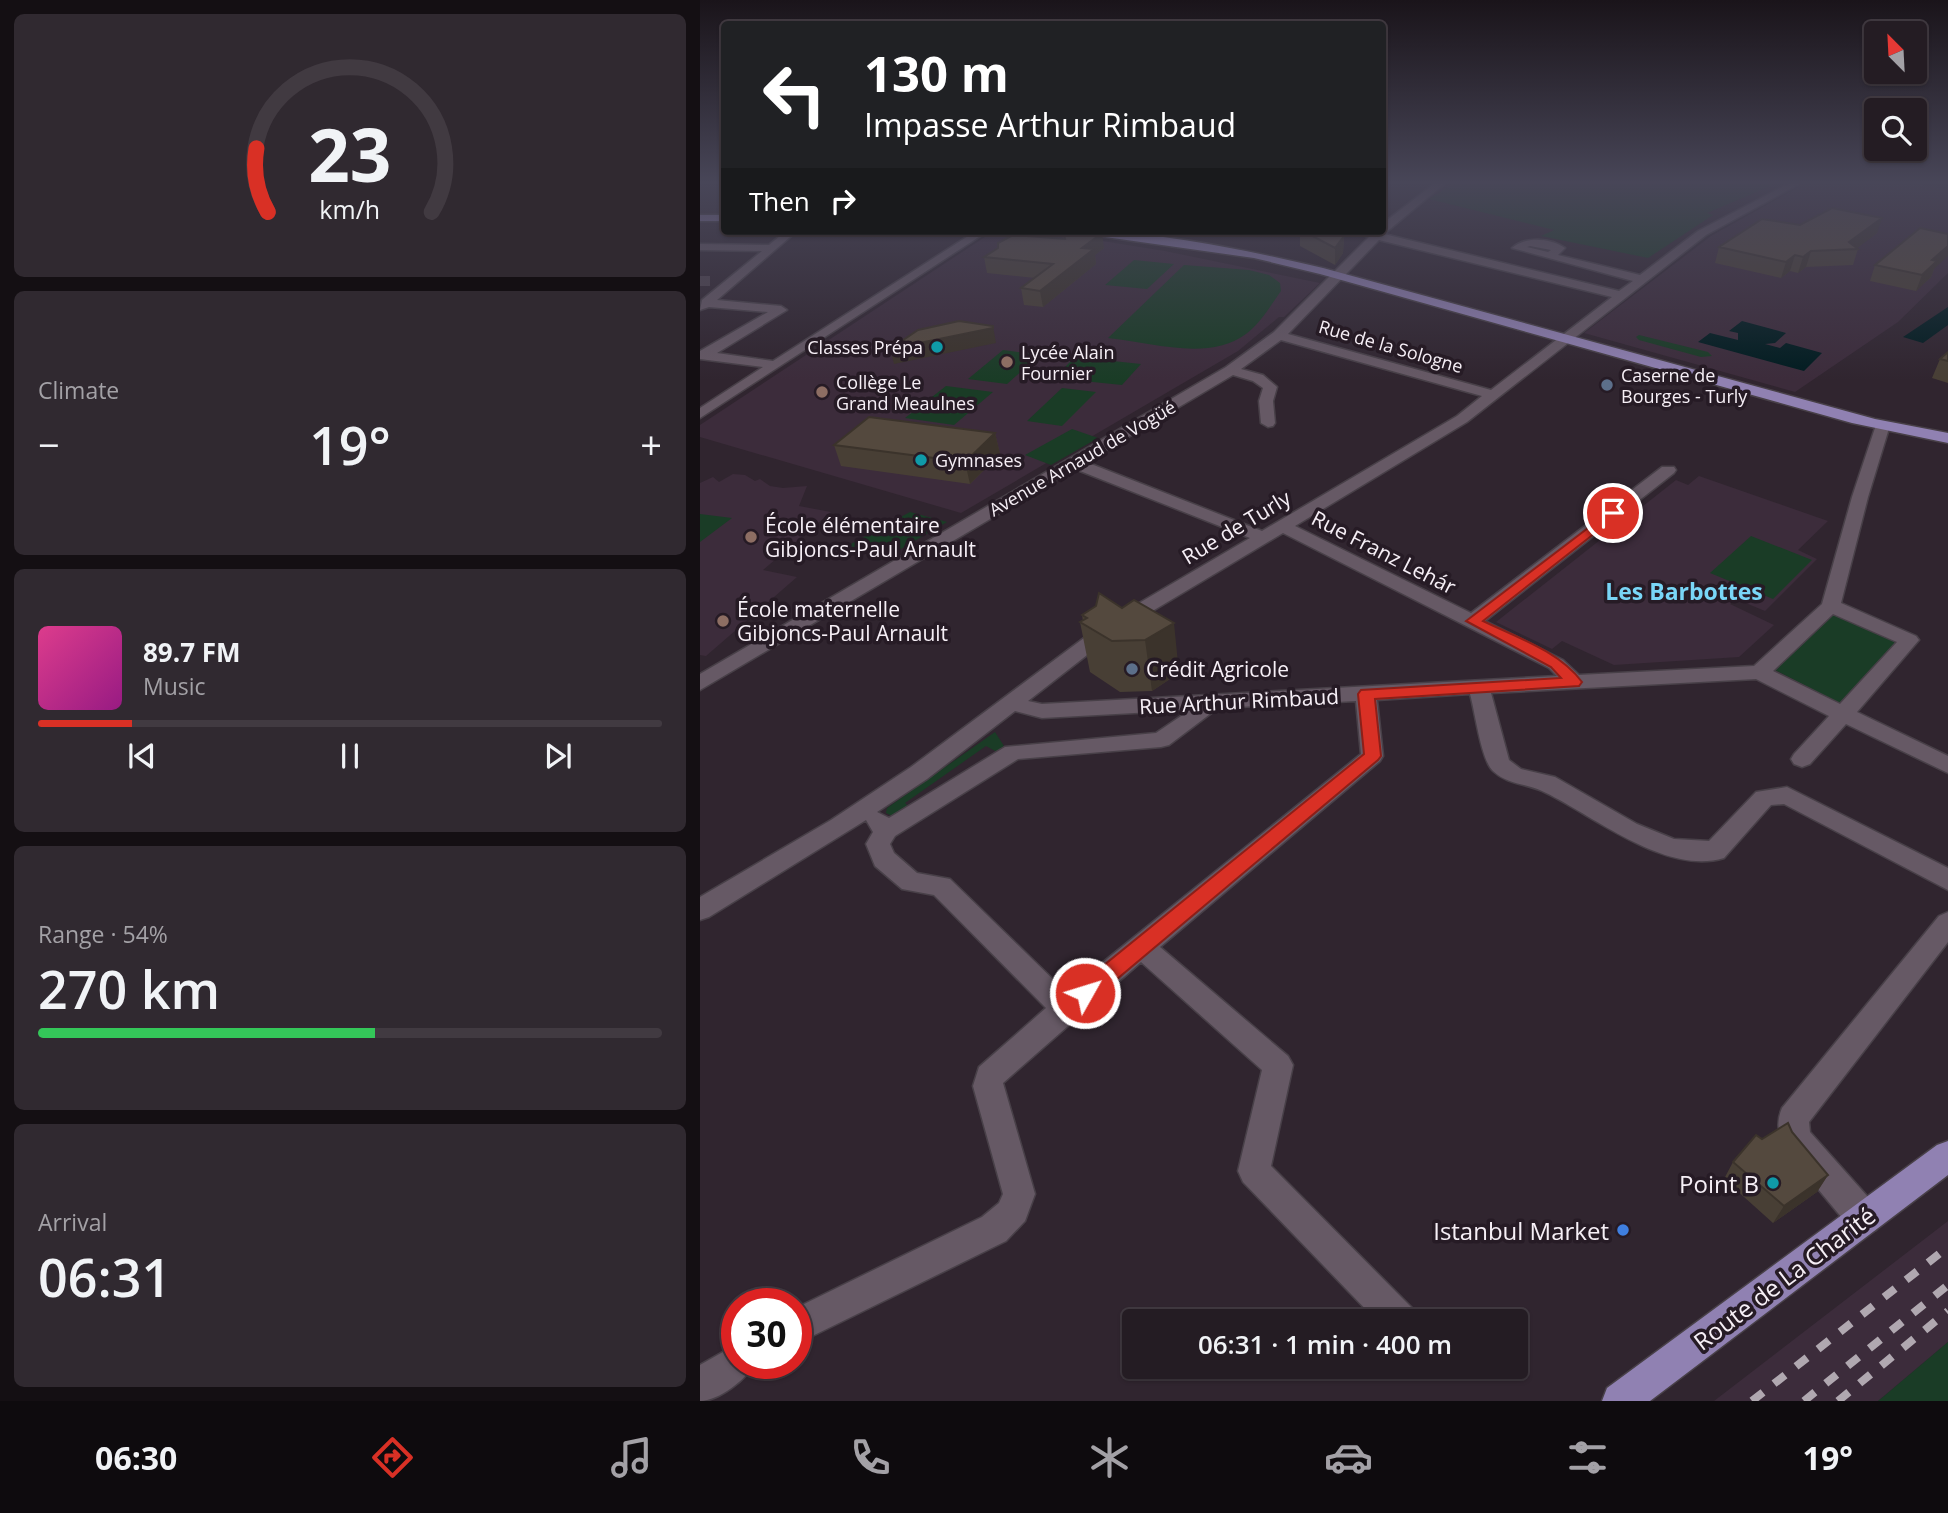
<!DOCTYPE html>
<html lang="en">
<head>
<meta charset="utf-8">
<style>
  :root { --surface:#241c23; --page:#302930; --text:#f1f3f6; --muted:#a3a1a6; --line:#413a41; --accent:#d93025 }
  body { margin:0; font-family:"Open Sans",sans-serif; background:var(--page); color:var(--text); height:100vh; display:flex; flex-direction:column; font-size:26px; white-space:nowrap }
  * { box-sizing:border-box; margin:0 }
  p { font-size:23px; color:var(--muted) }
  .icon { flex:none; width:38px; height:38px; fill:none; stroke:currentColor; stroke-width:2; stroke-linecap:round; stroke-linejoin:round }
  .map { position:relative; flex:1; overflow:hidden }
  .details { display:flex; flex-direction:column; gap:14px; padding:14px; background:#140f13; width:700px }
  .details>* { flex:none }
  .guide { position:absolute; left:21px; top:21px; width:665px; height:214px; border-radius:7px; box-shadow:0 2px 5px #0004,0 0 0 2px var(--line); background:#202124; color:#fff; overflow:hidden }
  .needle { width:46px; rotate:336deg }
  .fabs { position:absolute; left:1164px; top:21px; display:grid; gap:14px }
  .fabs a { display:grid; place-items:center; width:63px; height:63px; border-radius:7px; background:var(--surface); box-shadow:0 2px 5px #0004,0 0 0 2px var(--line); font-size:35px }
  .speed { position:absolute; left:21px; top:1288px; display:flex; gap:14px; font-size:35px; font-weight:700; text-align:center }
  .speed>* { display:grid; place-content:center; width:91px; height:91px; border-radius:50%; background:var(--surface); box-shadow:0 2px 5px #0004,0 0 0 2px var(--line); line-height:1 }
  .speed .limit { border:10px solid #d22; background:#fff; color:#111 }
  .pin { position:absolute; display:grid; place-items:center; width:60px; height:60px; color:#fff; margin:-30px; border:4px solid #fff; border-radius:50%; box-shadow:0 2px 7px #0007 }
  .me { position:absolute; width:77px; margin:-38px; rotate:51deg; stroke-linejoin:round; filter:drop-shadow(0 0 5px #0008) }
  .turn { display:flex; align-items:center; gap:24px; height:147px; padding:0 28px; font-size:32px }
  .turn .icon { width:91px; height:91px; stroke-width:2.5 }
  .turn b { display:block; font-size:49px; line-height:60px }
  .then { display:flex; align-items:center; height:66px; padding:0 28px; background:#0003; gap:14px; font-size:26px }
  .big { font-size:52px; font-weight:600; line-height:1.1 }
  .details .widget { flex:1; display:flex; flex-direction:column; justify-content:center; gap:10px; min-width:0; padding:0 24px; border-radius:10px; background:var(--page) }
  .details .dial { align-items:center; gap:0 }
  .dial svg { height:182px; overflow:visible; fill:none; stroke:var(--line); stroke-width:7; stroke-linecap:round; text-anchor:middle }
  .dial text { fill:var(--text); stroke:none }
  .song { display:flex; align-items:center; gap:21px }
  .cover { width:84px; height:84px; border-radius:10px; background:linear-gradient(135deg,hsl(330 70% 55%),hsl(310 70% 35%)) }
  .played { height:7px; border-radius:4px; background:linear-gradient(90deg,var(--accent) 15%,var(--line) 15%) }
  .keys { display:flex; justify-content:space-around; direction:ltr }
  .heat { display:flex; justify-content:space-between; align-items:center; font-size:38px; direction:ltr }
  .charge { height:10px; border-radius:5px; background:linear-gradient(90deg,#34c759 54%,var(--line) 0) }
  .trip { position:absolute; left:422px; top:1309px; width:406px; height:70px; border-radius:7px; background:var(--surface); box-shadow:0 2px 5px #0004,0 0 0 2px var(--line); font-weight:600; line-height:70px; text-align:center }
  .tab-bar { display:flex; height:112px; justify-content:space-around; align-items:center; background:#0e0b0e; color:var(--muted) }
  .tab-bar .icon { width:49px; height:49px }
  .tab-bar .current { color:var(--accent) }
  .tab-bar b { font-size:32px; color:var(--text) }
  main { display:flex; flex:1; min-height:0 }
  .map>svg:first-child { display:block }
  .built { fill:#3c2c3b }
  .green { fill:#1a3c26 }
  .water { fill:#011c20 }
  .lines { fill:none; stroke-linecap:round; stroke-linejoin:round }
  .minor-tunnel { stroke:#4e434d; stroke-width:10; stroke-dasharray:10 5; stroke-linecap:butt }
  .minor-casing { stroke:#484048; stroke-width:3 }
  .major-casing { stroke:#484048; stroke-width:3 }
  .minor { fill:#665965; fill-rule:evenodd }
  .major { fill:#9081b2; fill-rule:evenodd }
  .rail { stroke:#b0a8b0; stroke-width:8; stroke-dasharray:14 14; stroke-linecap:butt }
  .wall { fill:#483f35 }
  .shaded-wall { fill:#3b332b }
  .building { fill:#54493e; stroke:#3b332b; stroke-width:2 }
  .route { fill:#d93025; stroke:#8d1f18; stroke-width:2 }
  .culture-dot { fill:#0f9aa8; stroke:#261b25; stroke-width:2.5 }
  .education-dot { fill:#8d6e63; stroke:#261b25; stroke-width:2.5 }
  .service-dot { fill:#5c6f8a; stroke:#261b25; stroke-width:2.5 }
  .shop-dot { fill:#3f7fe0; stroke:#261b25; stroke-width:2.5 }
  .labels { text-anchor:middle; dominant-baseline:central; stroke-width:7; stroke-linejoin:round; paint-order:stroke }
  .far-street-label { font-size:18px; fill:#f6eff6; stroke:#261b25 }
  .far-poi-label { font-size:18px; fill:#f6eff6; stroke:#261b25; text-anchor:start }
  .poi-label { font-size:21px; fill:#f6eff6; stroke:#261b25; text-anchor:start }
  .street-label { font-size:21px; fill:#f6eff6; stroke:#261b25 }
  .neighbourhood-label { font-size:23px; font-weight:bold; fill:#79d6f7; stroke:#261b25 }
  .near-poi-label { font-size:24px; fill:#f6eff6; stroke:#261b25; text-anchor:end }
  .near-street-label { font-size:24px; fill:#f6eff6; stroke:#261b25 }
</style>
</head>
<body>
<main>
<section class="details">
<div class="widget dial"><svg viewBox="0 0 100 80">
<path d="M14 69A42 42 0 1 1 86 69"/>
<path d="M14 69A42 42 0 0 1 9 41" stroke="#d93025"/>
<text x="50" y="56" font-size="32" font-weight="700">23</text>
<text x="50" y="72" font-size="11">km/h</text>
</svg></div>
<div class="widget"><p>Climate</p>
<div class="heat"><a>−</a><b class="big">19°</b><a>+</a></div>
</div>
<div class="widget">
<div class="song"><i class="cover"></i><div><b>89.7 FM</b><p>Music</p></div></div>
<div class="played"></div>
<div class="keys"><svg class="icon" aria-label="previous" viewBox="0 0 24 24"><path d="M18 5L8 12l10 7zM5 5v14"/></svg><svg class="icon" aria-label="pause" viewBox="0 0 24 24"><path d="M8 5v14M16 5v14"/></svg><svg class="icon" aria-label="next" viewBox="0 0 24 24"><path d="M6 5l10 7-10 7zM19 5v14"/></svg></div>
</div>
<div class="widget"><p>Range · 54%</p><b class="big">270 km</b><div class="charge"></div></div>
<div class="widget"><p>Arrival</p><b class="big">06:31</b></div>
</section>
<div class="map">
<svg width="1248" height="1401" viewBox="0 0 1248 1401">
  <rect width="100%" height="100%" fill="#30252f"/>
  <path class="built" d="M 1104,184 L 1215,184 L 1248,189 L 1248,273 L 1198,322 L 1095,392 L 884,333 L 1011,236 Z
    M 294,231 L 396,240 L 465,251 L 620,283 L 584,317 L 579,317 L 538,351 L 261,513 L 0,437 L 0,425 Z
    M 33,474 L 45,475 L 55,481 L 60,479 L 70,486 L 83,488 L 107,486 L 99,506 L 131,512 L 63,570 L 97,577 L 6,656 L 0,655 L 0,483 L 13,477 L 19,482 Z
    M 999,476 L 1128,521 L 1098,550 L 1117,559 L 1065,611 L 1036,599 L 1030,604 L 1074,625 L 1039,657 L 914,665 L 862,641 L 852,649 L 796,622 L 976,480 L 988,485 Z
    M 1248,1221 L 1248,1342 L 1178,1401 L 1014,1401 Z"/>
  <path class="green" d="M 753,184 L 1075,184 L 1007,213 L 1013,215 L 948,258 L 841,236 L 854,230 L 729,199 Z
    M 434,260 L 474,264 L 447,289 L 405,285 Z
    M 484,265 L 549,270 L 569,275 L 580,283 L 581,291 C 571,305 560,324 546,334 C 508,362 451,342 408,338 Z
    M 939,335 L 1008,352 L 1012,356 L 1001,357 L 939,340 L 936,337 Z
    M 303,350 L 340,355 L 307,384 L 268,379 Z
    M 375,357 L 441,364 L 422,385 L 354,378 Z
    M 246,386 L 293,392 L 254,425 L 205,418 Z
    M 362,388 L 396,392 L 362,426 L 327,421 Z
    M 372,429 L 398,438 L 351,465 L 325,455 Z
    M 210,512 L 247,522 L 182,560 L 149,545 Z
    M 0,514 L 32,518 L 0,542 Z
    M 1051,536 L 1112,560 L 1073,599 L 1010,573 Z
    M 1134,614 L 1199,642 L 1141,704 L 1073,669 Z
    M 295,732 L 304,746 L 297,752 L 286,746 L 205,803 L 211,809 L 194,817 L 186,813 L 187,808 Z
    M 1248,1342 L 1248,1401 L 1178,1401 L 1183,1397 Z"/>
  <path class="water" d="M 1248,307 L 1248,325 L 1223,343 L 1203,337 Z
    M 1042,321 L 1086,333 L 1075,343 L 1065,344 L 1080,348 L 1086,343 L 1122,353 L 1104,371 L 998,342 L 1010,333 L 1038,340 L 1038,333 L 1029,331 Z"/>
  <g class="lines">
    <path class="minor-tunnel" d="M 0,281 L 15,281"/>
    <g class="minor-casing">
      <path id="minor" d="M 734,184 L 744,184 L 684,234 L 919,291 L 933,281 L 812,248 C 825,236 851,238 865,248 L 858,255 L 940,275 L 998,231 L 1088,184 L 1099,184 L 1006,235 L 767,422 L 595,526 L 771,613 L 962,467 L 974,467 L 976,470 L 974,473 L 785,621 L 863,660 L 879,675 L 1054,666 L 1122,604 L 1152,497 L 1176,425 L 1178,422 L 1188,422 L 1190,425 L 1168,497 L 1141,603 L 1216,636 L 1219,640 L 1157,712 L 1248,756 L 1248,773 L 1146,724 L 1110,764 L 1102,767 L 1094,764 L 1091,759 L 1094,754 L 1129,716 L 1056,679 L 791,693 L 809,760 L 821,769 L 855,777 L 937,824 L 974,839 L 1009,841 L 1056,792 L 1087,787 L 1248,868 L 1248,890 L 1084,804 L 1071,805 L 1024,858 C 965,876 892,814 842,791 C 825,783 808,785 793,771 C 781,760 775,711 770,694 L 677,700 L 683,756 L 680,761 L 460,947 L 588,1056 L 593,1065 L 571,1166 L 713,1309 L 718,1321 L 677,1321 L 543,1182 L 538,1171 L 562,1070 L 441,962 L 303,1083 L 335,1194 L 325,1221 L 306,1241 L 96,1344 L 96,1308 L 282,1217 L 299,1203 L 303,1194 L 273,1086 L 279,1067 L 346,1008 L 234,895 L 202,889 L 175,866 L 166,844 L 173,832 L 166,820 L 9,917 L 0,920 L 0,897 L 131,820 L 211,767 L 400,626 L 550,538 L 375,469 L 0,690 L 0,674 L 526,367 L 574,332 L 669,237 L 652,231 L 682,231 L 682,224 ZM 679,240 L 912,297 L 791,390 L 588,334 ZM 830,246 L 851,250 L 848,252 L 827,247 ZM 581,340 L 782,396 L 757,416 L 562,531 L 386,462 L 533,375 L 553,381 L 563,388 L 559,401 L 561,423 L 568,427 L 573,426 L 575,423 L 573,401 L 577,387 L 563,375 L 541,369 ZM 583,533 L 849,668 L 857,676 L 342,704 L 328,701 L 414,634 ZM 1133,614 L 1197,642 L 1140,704 L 1073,671 ZM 656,701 L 661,754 L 366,992 L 250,879 L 217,873 L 194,853 L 190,844 L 195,836 L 318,759 L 461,747 L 469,745 L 518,708 ZM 490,710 L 456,733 L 305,747 L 189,818 L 177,812 L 227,779 L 315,711 L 342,718 Z
        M 86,231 L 97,231 L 17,300 L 81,306 L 87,310 L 17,353 L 73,361 L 276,231 L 288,231 L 0,418 L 0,408 L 63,367 L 0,359 L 0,351 L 68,312 L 9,307 L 0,310 L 2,300 L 62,251 L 0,250 L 0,244 L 69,245 Z
        M 1248,912 L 1248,942 L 1109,1122 L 1110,1132 L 1176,1206 L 1180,1218 L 1176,1230 L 1164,1234 L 1152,1230 L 1084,1148 C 1078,1135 1076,1122 1082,1108 L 1239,916 Z
        M 37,1344 L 37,1363 L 54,1363 C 48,1379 18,1401 0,1401 L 0,1365 Z"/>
    </g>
    <g class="major-casing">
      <path id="major" d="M 0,215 L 24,215 L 24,221 L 0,221 Z
        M 379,231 C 457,231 546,250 623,268 L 1175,419 L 1248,433 L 1248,443 L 1152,423 L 620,274 L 554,258 L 384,234 Z
        M 1248,1141 L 1248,1175 L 950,1401 L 902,1401 L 907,1388 L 1237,1145 Z"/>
    </g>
    <use href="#minor" class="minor"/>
    <use href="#major" class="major"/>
    <path class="rail" d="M 1052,1401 L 1248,1247
      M 1104,1401 L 1248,1285
      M 1138,1401 L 1248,1311"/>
  </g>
  <path class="wall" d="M 1100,225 L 1177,233 L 1157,248 L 1158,249 L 1153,265 L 1106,267 L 1098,273 L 1090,271 L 1081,278 L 1015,263 L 1019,247 Z
    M 362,231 L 394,231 L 404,248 L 395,255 L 396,264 L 343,307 L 324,305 L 321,288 L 335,278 L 287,273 L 284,257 L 363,239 Z
    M 600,231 L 626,231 L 644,236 L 643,253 L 635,265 L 600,246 Z
    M 1175,265 L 1234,269 L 1231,277 L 1216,291 L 1170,281 Z
    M 1248,352 L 1248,383 L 1232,378 L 1240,359 Z
    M 295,433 L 300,454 L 270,484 L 141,466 L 134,445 Z
    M 399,593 L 479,673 L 452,691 L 420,692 L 390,672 L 380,622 L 383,621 L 382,615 L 396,606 Z
    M 1092,1132 L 1128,1175 L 1117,1192 L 1073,1223 L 1024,1179 L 1033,1162 L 1062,1139 Z"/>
  <path class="shaded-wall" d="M 1182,218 L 1177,233 L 1156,249 L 1149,242 Z
    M 388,231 L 394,231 L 395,238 L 402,233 L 404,248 L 395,255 L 396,264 L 343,307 L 340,291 L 382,248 Z
    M 644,236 L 643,253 L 635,265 L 635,248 Z
    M 1248,246 L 1248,256 L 1234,269 L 1231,277 L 1216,291 L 1222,275 L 1232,260 Z
    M 1111,251 L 1106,267 L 1098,273 L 1103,257 Z
    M 1095,255 L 1090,271 L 1081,278 L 1086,262 Z
    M 293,326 L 296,343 L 194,364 L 190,349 Z
    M 295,433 L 300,454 L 270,484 L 265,462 Z
    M 474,623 L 479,673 L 452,691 L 445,640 Z
    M 1128,1175 L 1117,1192 L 1073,1223 L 1084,1206 Z"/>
  <path class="building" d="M 1132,208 L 1182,218 L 1149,242 L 1158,249 L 1111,251 L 1103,257 L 1095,255 L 1086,262 L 1019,247 L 1062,219 L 1100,225 Z
    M 1220,228 L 1248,234 L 1248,246 L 1232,260 L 1237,261 L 1222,275 L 1175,265 Z
    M 363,231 L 388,231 L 402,233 L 382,248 L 394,249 L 340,291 L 321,288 L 353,264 L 284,257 L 298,248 L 298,243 L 313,235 L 365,239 Z
    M 603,231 L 626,231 L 644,236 L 635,248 Z
    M 259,321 L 293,326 L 293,328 L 190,349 L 218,330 Z
    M 1248,352 L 1248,361 L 1240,359 Z
    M 169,417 L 295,433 L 265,462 L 134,445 Z
    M 399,593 L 422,608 L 434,600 L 474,623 L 445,640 L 412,641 L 380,622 L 387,618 L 382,615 L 396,606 Z
    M 1088,1123 L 1092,1132 L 1128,1175 L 1084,1206 L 1033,1162 L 1056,1135 L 1062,1139 Z"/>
  <linearGradient id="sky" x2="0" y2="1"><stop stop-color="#1a141a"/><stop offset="0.48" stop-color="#484658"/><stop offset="1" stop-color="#484658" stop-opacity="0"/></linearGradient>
  <rect width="1248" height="380" fill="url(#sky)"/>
  <path class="route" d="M 913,509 L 918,510 L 918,515 L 783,621 C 816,637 859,651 882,682 L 879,686 L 675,699 L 681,756 L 678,760 L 392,1000 L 385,1002 L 377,1000 L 374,993 L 377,987 L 664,754 L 658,694 L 661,690 L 861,678 L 851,667 L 766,621 Z"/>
  <g class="culture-dot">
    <circle cx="237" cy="347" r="7"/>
    <circle cx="221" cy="460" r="7"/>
    <circle cx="1073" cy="1183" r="7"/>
  </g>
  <g class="education-dot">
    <circle cx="307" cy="362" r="7"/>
    <circle cx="122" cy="392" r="7"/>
    <circle cx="51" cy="537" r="7"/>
    <circle cx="23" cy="621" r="7"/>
  </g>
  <g class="service-dot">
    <circle cx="907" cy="385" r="7"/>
    <circle cx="432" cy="669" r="7"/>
  </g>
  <circle class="shop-dot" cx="923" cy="1230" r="7"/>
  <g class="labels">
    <g class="far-street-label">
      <text transform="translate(691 346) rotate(16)">Rue de la Sologne</text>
      <text transform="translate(382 458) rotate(-30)">Avenue Arnaud de Vogüé</text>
    </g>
    <g class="far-poi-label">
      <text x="223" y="347" text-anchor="end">Classes Prépa</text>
      <text x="321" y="352">Lycée Alain<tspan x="321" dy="21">Fournier</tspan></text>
      <text x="921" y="375">Caserne de<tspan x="921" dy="21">Bourges - Turly</tspan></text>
      <text x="136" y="382">Collège Le<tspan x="136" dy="21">Grand Meaulnes</tspan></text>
      <text x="235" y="460">Gymnases</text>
    </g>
    <g class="poi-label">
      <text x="65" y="525">École élémentaire<tspan x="65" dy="24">Gibjoncs-Paul Arnault</tspan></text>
      <text x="37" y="609">École maternelle<tspan x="37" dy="24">Gibjoncs-Paul Arnault</tspan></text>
      <text x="446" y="669">Crédit Agricole</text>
    </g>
    <g class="street-label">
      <text transform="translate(536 527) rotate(-31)">Rue de Turly</text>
      <text transform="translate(684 552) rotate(27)">Rue Franz Lehár</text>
      <text transform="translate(539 701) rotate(-3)">Rue Arthur Rimbaud</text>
    </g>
    <g class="neighbourhood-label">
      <text x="984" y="591">Les Barbottes</text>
    </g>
    <g class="near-poi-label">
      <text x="1059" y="1183">Point B</text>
      <text x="909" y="1230">Istanbul Market</text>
    </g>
    <g class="near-street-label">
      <text transform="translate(1084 1278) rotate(-37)">Route de La Charité</text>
    </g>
  </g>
</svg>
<div class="fabs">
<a><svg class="needle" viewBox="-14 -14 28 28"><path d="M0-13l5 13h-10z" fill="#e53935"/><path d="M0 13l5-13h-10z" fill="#a3a1a6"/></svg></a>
<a><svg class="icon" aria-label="search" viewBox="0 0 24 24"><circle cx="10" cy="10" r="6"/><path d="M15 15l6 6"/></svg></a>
</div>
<div class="speed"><div class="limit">30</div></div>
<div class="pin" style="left:913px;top:513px;background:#d93025"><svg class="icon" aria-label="arrive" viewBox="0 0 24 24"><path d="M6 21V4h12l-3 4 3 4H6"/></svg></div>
<svg class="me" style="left:385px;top:993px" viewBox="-20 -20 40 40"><circle r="17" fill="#d93025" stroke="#fff" stroke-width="3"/><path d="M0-11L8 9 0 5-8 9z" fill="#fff"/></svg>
<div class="trip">06:31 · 1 min · 400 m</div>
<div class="guide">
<div class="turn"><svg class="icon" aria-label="left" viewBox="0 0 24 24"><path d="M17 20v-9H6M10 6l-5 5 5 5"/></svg><div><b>130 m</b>Impasse Arthur Rimbaud</div></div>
<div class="then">Then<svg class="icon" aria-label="right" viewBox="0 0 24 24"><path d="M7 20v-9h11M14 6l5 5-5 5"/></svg></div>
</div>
</div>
</main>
<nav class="tab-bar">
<b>06:30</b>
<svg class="icon current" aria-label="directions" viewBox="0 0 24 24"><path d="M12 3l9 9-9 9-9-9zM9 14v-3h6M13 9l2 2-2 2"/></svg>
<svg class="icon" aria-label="music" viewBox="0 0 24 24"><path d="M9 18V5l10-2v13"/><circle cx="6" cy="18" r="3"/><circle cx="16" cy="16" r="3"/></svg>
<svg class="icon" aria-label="phone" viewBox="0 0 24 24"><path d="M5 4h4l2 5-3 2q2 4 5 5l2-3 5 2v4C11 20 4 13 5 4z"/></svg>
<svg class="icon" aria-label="climate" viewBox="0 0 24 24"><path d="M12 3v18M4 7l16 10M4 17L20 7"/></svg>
<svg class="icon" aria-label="car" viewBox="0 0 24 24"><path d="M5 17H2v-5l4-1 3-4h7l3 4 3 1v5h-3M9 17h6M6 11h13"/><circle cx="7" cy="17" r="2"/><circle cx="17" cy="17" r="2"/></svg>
<svg class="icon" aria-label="filters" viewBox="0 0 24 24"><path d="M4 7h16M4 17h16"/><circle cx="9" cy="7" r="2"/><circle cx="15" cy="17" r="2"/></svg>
<b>19°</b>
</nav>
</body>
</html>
